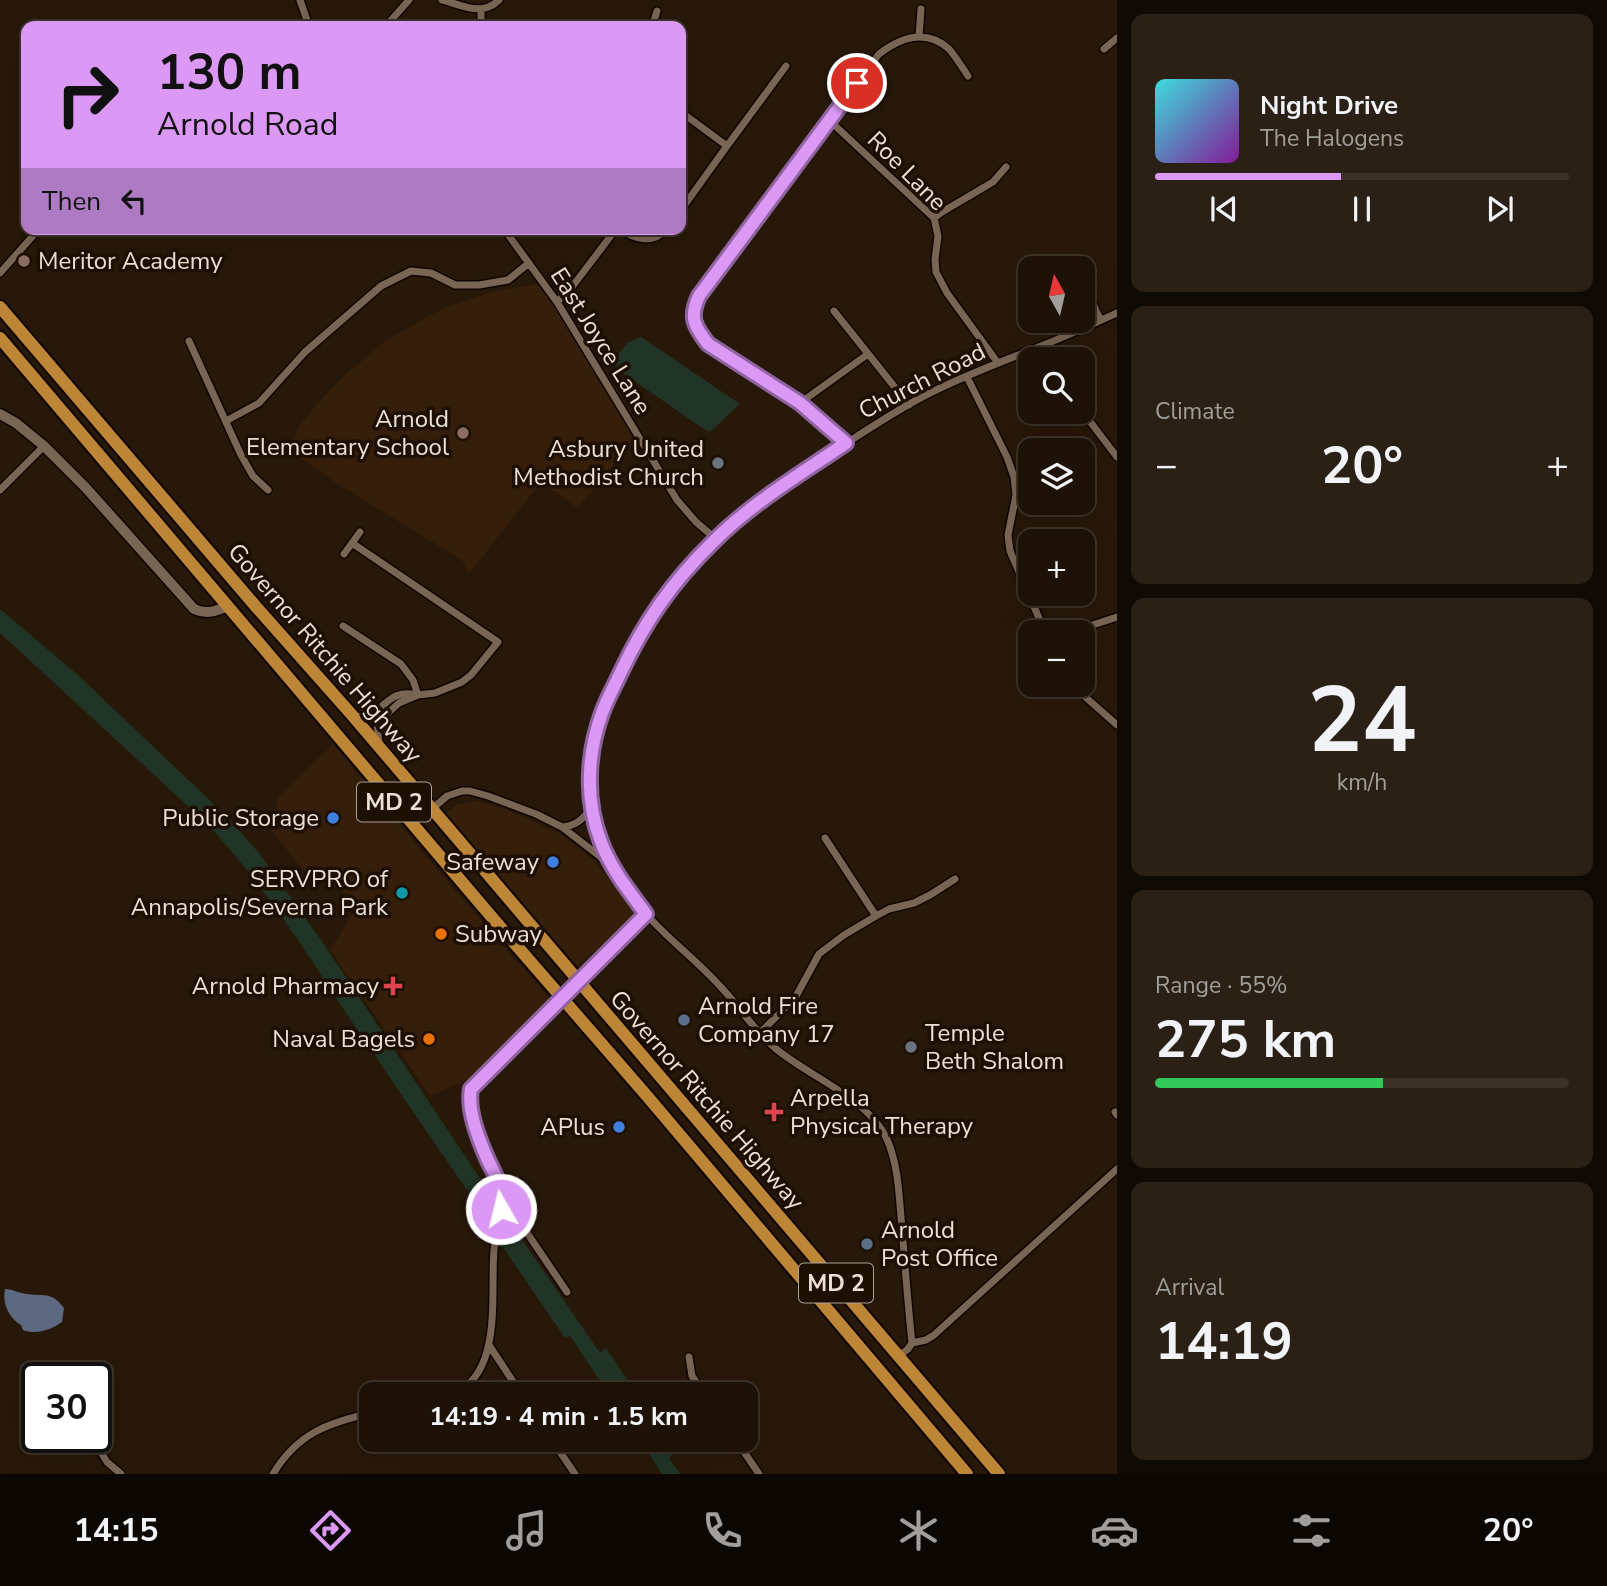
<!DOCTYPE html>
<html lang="en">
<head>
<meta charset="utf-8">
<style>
  :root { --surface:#1e1207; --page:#2b2015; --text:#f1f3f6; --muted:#a19e9b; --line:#3c3228; --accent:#db99f5 }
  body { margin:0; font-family:"Nunito Sans",sans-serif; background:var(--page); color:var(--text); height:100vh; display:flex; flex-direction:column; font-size:26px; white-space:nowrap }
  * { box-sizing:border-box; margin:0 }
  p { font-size:23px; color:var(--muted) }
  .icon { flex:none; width:38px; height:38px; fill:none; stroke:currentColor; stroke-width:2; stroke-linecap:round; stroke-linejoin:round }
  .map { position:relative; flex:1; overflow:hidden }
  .drawer { display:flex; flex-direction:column; gap:14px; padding:14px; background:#100a04; width:490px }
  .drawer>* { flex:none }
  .hud { position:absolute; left:21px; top:21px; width:665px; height:214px; border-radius:14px; box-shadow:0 7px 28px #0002,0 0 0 2px var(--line); background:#db99f5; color:#111; overflow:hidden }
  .needle { width:46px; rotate:352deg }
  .buttons { position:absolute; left:1018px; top:256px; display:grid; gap:14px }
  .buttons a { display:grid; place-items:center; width:77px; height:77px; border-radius:14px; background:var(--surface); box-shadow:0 7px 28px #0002,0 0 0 2px var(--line); font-size:35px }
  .speed { position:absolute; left:21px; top:1362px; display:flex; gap:14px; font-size:35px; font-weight:700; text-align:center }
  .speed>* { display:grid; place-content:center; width:91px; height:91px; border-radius:50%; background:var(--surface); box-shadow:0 7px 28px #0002,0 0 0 2px var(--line); line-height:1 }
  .speed .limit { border:4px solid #111; border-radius:10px; background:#fff; color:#111 }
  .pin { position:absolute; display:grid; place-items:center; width:60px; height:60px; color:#fff; margin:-30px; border:4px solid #fff; border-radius:50%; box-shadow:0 2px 7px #0007 }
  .me { position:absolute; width:77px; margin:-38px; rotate:352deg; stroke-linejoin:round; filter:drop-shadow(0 0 5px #0008) }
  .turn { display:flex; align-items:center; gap:24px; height:147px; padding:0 21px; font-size:32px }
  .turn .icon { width:91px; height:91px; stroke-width:2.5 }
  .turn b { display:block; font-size:49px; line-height:60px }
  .then { display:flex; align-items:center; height:66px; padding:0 21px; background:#0003; gap:14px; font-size:26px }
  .big { font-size:52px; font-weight:700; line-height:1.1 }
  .drawer .widget { flex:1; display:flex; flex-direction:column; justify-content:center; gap:10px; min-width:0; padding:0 24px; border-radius:14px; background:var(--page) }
  .drawer .dial { align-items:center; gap:0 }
  .dial b { font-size:91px; line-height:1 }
  .song { display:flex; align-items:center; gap:21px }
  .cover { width:84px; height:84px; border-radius:10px; background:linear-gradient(135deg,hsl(180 70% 55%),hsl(290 70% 35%)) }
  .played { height:7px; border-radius:4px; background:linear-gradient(90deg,var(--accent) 45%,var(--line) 45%) }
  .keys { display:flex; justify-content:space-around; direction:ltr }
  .heat { display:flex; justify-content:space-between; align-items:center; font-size:38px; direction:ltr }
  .charge { height:10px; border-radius:5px; background:linear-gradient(90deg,#34c759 55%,var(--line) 0) }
  .trip { position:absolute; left:359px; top:1382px; width:399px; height:70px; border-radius:14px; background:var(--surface); box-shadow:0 7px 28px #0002,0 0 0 2px var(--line); font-weight:700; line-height:70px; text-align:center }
  .tabs { display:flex; height:112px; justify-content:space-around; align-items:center; background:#0c0703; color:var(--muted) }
  .tabs .icon { width:49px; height:49px }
  .tabs .current { color:var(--accent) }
  .tabs b { font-size:32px; color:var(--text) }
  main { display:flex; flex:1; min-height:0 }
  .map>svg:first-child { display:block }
  .built { fill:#351f0b }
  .green { fill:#213526 }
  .water { fill:#5d6981 }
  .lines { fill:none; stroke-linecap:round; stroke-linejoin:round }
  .minor-casing { stroke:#100400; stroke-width:10 }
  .tertiary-casing { stroke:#100400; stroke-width:13 }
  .trunk-casing { stroke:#100400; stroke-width:16 }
  .minor { stroke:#796554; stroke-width:7 }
  .tertiary { stroke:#796554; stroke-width:10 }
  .trunk { stroke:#bd8637; stroke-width:12 }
  .route-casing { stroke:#8e639f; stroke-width:18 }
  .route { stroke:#db99f5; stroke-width:12 }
  .education-dot { fill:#8d6e63; stroke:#1e0f03; stroke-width:2.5 }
  .worship-dot { fill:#6b7280; stroke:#1e0f03; stroke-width:2.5 }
  .shop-dot { fill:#3f7fe0; stroke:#1e0f03; stroke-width:2.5 }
  .culture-dot { fill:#0f9aa8; stroke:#1e0f03; stroke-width:2.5 }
  .food-dot { fill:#e8710a; stroke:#1e0f03; stroke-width:2.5 }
  .health-dot { fill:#e0444e; stroke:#1e0f03; stroke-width:2.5 }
  .service-dot { fill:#5c6f8a; stroke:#1e0f03; stroke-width:2.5 }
  .labels { text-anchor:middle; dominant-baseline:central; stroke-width:7; stroke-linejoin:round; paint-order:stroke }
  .shield { fill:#1e0f03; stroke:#aea197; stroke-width:2 }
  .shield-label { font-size:23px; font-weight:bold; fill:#ebe0d6 }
  .street-label { font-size:24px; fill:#ebe0d6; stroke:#1e0f03 }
  .poi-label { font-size:24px; fill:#ebe0d6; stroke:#1e0f03; text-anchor:end }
</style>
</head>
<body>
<main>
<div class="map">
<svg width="1117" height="1474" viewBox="0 0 1117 1474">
  <rect width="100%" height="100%" fill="#281809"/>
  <path class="built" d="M 544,283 L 634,439 L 578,508 L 541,482 L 469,574 L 462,560 L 342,487 L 288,449 L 299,426 L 318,403 L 346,374 L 388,339 L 444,308 L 496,291 Z
    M 333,744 L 450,885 L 551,1000 L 471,1078 L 430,1096 L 330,950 L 356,908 L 342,890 L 312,881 L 270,829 L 278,798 Z
    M 476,801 L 508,810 L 561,834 L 593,860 L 638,915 L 577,966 L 445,813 L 457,805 Z"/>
  <path class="green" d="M 641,337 L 740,404 L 710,432 L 701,427 L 617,369 L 615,359 L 627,343 Z
    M 0,609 L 79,676 L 200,791 L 226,816 L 259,853 L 319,937 L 479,1177 L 600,1353 L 606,1348 L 638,1395 L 609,1395 L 571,1337 L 569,1336 L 565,1338 L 479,1212 L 481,1210 C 434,1143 388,1075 342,1007 C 299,941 257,875 202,819 L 0,633 Z
    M 640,1440 L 669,1440 L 676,1451 L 669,1458 L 680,1474 L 662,1474 Z"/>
  <path class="water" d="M 5,1289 C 12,1289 16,1292 22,1293 C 40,1298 50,1289 64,1308 L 62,1322 C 51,1330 36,1335 23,1330 L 21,1325 C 9,1318 2,1303 5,1289 Z"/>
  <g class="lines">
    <g class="minor-casing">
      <path id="minor" d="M 300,0 L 309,26
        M 442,0 C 462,5 482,17 499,0
        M 386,26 L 409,0
        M 481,26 L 481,10
        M 649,26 L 654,21 L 657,11
        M 919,37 L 921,9
        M 1104,49 L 1117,38
        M 681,112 L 727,146 L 681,210
        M 830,121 L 934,218 L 938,236 L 935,260 L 936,272 L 947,293 L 998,363
        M 727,146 L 786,66
        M 934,218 L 942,212 L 993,182 L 1006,167
        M 504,229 L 557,302 L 677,500 L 696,522 L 716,539
        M 620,229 C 635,240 653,244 667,229
        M 1081,268 L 1081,263
        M 0,273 L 39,229
        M 1083,275 L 1096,311 L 1101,320
        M 557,302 L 572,287 L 616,229
        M 834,311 L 909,405
        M 189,341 L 241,455 L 253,476 L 268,490
        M 1033,349 L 1041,359
        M 967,377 L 1007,457 L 1014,477 L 1016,495 L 1008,535 L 1010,551 L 1045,632
        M 800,403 L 868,354
        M 1082,411 L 1117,457
        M 226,421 L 259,403 L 305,352 L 381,286 L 411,271 L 431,273 L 455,285 L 479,285 L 508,280 L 529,263
        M 846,443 L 800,403 L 708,344 C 694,326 689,317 699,296 L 879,54 C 900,38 925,28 949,49 C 956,57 962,67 968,76
        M 0,490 L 44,446
        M 352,543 L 498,642 L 471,675 L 462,682 L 435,693 L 418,695 L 399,703 L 377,723 L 379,744
        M 344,554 L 360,532
        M 343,626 L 401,664 L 413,680 L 418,695
        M 1071,632 L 1117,617
        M 1074,684 L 1083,695 L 1117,725
        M 353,716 L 368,717 C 387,705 392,689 417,695
        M 432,809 L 447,796 L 462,791 L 470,791 L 488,796 L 536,814 L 562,827 L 611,865
        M 563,827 C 578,825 584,818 592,806
        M 825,838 L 876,916
        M 760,1033 L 795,998 L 819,954 L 844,935 L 876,916 L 889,909 L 914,903 L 930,895 L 955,879
        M 1115,1112 L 1117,1115
        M 502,1202 L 513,1212 L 567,1292
        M 912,1343 L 926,1340 L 934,1335 L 1117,1169
        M 489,1345 L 522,1395
        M 899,1356 L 908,1349 L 912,1343 C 908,1305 905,1267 902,1228 C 899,1198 899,1165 886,1137 C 867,1098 808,1076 775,1048 C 753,1030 738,1004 718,984 C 695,959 668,939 646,914 C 640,907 634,898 629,891 C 581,824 579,762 613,688 C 624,665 635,640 649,618 C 692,548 761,500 828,455 C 861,434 897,409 932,392 C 964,376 998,363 1031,350 C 1060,339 1089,326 1117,313
        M 689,1357 L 692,1376 L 705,1395
        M 450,1395 C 504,1377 490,1294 494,1250 C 496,1231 505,1210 502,1191 C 500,1180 494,1171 489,1161 C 480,1142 468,1110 471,1089 L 646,914
        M 552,1440 L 575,1474
        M 736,1440 L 759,1474
        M 97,1446 L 107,1462 L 121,1474
        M 273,1474 C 297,1434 327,1423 371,1413"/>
    </g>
    <g class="tertiary-casing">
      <path id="tertiary" d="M 0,414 L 16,423 L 44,446 L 86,488 L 194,609 C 207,615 216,611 228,606"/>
    </g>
    <g class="trunk-casing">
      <path id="trunk" d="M 0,307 L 258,609 L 352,715 L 999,1474
        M 0,338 L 490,915 L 647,1096 L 967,1474"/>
    </g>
    <use href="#minor" class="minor"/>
    <use href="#tertiary" class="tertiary"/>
    <use href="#trunk" class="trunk"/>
  </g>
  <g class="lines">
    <g class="route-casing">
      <path id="route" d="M 501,1209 C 505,1189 495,1176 487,1158 C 478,1138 467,1110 471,1089 L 646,914 C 629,891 611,869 601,842 C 585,801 587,754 602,713 C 607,699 614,687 620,674 C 645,621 672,582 714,541 C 753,502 801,474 846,443 L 800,403 L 708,344 C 694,326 689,317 699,296 L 857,83"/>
    </g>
    <use href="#route" class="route"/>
  </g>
  <g class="education-dot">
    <circle cx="24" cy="261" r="7"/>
    <circle cx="463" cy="433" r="7"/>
  </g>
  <g class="worship-dot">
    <circle cx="718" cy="463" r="7"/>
    <circle cx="911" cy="1047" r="7"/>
  </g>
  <g class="shop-dot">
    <circle cx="333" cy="818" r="7"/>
    <circle cx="553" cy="862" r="7"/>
    <circle cx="619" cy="1127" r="7"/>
  </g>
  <circle class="culture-dot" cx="402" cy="893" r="7"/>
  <g class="food-dot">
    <circle cx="441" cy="934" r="7"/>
    <circle cx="429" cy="1039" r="7"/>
  </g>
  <g class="health-dot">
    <path d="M389.5 975.5h7v7h7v7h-7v7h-7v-7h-7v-7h7z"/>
    <path d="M770.5 1101.5h7v7h7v7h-7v7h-7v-7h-7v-7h7z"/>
  </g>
  <g class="service-dot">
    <circle cx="684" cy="1020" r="7"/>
    <circle cx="867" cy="1244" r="7"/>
  </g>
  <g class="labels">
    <g class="shield">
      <rect x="357" y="782.5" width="74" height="39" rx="5"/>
      <rect x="799" y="1263.5" width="74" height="39" rx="5"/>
    </g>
    <g class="shield-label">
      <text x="394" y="802">MD 2</text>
      <text x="836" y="1283">MD 2</text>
    </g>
    <g class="street-label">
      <text transform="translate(907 171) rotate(45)">Roe Lane</text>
      <text transform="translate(601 341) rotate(58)">East Joyce Lane</text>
      <text transform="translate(922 381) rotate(-27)">Church Road</text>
      <text transform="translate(325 653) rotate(49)">Governor Ritchie Highway</text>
      <text transform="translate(707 1100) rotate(49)">Governor Ritchie Highway</text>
    </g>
    <g class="poi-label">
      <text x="38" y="261" text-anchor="start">Meritor Academy</text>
      <text x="449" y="419">Arnold<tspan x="449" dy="28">Elementary School</tspan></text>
      <text x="704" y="449">Asbury United<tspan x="704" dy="28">Methodist Church</tspan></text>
      <text x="319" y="818">Public Storage</text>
      <text x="539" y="862">Safeway</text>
      <text x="388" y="879">SERVPRO of<tspan x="388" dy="28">Annapolis/Severna Park</tspan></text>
      <text x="455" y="934" text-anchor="start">Subway</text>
      <text x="379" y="986">Arnold Pharmacy</text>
      <text x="698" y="1006" text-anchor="start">Arnold Fire<tspan x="698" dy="28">Company 17</tspan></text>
      <text x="925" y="1033" text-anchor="start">Temple<tspan x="925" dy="28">Beth Shalom</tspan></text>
      <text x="415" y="1039">Naval Bagels</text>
      <text x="790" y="1098" text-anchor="start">Arpella<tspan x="790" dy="28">Physical Therapy</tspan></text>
      <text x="605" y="1127">APlus</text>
      <text x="881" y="1230" text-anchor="start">Arnold<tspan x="881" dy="28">Post Office</tspan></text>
    </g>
  </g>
</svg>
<div class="buttons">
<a><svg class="needle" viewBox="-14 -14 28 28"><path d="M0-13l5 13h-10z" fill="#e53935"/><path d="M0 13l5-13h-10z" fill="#a19e9b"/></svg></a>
<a><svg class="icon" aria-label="search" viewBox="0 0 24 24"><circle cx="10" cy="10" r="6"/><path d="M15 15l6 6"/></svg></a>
<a><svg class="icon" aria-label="layers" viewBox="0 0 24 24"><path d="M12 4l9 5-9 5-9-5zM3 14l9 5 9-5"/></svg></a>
<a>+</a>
<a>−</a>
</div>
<div class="speed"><div class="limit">30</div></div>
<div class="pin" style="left:857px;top:83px;background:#d93025"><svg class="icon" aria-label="arrive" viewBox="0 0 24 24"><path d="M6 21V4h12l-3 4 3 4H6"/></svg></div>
<svg class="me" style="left:501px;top:1209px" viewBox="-20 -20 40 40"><circle r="17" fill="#db99f5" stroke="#fff" stroke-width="3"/><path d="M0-11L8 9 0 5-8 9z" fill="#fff"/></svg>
<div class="trip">14:19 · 4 min · 1.5 km</div>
<div class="hud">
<div class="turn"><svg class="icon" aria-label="right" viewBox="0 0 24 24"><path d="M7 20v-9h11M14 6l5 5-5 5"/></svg><div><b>130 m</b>Arnold Road</div></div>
<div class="then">Then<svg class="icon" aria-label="left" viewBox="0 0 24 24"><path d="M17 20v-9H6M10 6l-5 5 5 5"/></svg></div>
</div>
</div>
<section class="drawer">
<div class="widget">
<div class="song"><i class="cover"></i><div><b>Night Drive</b><p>The Halogens</p></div></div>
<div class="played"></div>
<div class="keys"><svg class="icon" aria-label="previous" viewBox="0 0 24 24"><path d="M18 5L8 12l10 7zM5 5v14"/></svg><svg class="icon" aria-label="pause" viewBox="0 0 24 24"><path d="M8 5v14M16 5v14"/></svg><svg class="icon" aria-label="next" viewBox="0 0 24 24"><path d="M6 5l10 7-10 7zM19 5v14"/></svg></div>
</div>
<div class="widget"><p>Climate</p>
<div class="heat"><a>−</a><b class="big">20°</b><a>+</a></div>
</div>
<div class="widget dial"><b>24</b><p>km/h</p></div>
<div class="widget"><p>Range · 55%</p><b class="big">275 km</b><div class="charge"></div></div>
<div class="widget"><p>Arrival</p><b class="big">14:19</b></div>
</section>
</main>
<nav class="tabs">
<b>14:15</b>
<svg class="icon current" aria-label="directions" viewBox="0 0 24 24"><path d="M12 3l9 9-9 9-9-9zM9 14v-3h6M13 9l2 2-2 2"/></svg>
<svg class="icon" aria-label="music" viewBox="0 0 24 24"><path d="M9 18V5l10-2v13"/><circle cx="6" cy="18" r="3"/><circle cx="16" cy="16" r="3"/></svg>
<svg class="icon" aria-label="phone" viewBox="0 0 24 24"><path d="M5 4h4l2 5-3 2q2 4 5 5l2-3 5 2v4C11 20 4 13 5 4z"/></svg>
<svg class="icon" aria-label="climate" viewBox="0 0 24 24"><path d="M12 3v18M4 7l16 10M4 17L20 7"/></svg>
<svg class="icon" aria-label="car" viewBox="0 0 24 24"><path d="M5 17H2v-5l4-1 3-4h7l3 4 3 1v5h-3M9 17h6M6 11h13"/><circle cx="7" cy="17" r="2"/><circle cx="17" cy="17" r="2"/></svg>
<svg class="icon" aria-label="filters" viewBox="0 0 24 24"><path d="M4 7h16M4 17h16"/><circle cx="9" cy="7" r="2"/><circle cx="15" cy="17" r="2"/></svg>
<b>20°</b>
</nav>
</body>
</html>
